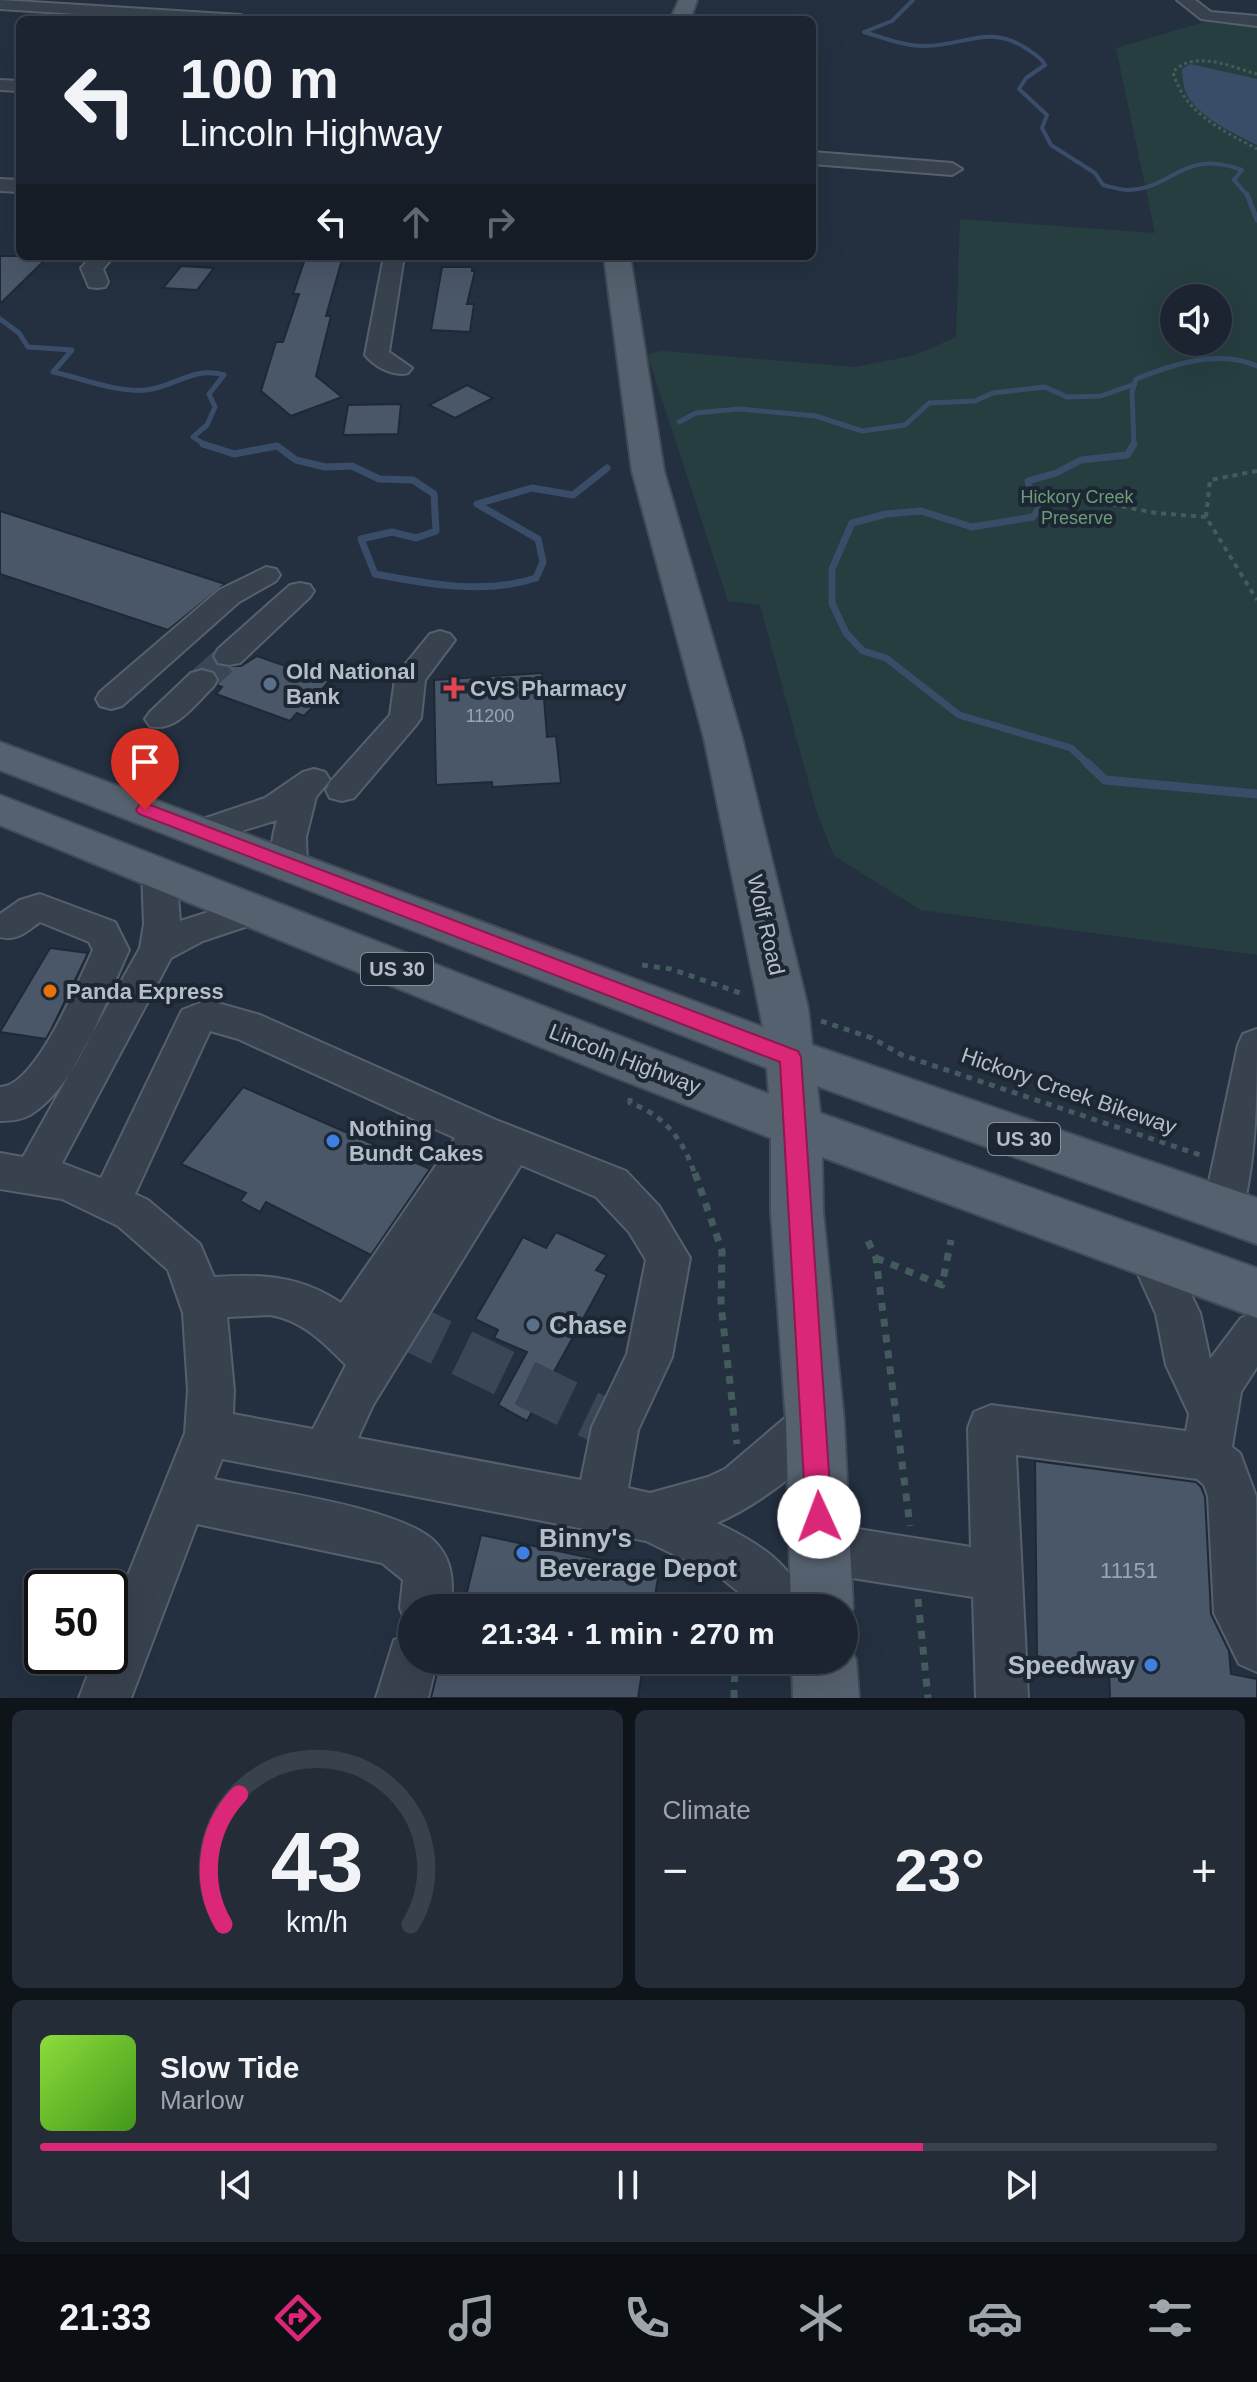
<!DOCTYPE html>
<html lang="en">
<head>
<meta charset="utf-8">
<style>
  :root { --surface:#1b2430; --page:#242c38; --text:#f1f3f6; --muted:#a0a4ab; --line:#39414c; --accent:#db2777 }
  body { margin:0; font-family:Helvetica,sans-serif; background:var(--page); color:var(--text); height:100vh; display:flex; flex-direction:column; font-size:30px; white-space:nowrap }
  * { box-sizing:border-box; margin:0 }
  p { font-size:26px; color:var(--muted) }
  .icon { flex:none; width:44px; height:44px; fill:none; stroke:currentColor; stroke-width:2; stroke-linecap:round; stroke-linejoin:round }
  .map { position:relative; height:1698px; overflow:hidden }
  .drawer { display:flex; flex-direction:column; gap:12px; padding:12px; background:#0f141a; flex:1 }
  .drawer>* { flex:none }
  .guide { position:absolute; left:16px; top:16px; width:800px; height:244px; border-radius:12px; box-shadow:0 8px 32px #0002,0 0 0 2px var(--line); background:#1b2430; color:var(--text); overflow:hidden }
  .controls { position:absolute; left:1160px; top:284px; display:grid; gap:16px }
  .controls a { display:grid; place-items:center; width:72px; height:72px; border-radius:50%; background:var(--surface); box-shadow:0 8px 32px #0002,0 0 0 2px var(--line); font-size:40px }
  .speed { position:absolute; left:24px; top:1570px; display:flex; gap:16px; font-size:40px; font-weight:700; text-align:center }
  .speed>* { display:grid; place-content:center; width:104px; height:104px; border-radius:50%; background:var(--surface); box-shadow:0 8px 32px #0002,0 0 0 2px var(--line); line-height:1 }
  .speed .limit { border:4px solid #111; border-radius:12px; background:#fff; color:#111 }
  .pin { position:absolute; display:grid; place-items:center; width:68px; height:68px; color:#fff; margin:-82px -34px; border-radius:50% 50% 50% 0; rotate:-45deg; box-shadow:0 0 8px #0007 }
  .pin .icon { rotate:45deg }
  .me { position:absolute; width:88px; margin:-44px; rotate:358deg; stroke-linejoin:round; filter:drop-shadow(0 0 6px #0008) }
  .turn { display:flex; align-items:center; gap:28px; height:168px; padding:0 32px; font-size:36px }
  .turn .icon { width:104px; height:104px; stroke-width:2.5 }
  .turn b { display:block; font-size:56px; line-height:68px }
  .lanes { display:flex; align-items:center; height:76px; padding:0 32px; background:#0003; justify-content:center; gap:40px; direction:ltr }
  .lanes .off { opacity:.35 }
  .big { font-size:60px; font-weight:700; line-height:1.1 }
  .drawer .widget { flex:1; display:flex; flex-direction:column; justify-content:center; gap:12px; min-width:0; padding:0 28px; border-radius:12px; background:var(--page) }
  .drawer .dial { align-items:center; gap:0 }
  .dial svg { height:208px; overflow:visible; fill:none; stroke:var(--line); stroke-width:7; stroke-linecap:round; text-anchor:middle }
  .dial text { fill:var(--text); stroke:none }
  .song { display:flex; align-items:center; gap:24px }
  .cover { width:96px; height:96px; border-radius:12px; background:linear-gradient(135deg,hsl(90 70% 55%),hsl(100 70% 35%)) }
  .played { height:8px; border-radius:4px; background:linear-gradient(90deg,var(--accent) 75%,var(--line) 75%) }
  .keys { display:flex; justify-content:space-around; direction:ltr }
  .heat { display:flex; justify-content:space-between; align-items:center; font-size:44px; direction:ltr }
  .drawer .tiles { flex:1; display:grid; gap:12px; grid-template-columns:1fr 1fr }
  .widget:last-child { grid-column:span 2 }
  .trip { position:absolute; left:398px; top:1594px; width:460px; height:80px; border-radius:40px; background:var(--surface); box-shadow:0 8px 32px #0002,0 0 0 2px var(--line); font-weight:700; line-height:80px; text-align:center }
  .menu { display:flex; height:128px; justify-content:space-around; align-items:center; background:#0b0e13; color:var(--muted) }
  .menu .icon { width:56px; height:56px }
  .menu .active { color:var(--accent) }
  .menu b { font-size:36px; color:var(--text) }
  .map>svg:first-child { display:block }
  .green { fill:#263e40; fill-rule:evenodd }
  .water { fill:#394d69 }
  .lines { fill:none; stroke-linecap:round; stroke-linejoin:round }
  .stream-far3 { stroke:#394d69; stroke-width:4 }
  .stream-far2 { stroke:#394d69; stroke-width:5 }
  .stream-far1 { stroke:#394d69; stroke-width:7 }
  .stream { stroke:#394d69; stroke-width:9 }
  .building { fill:#4a5769; stroke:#1f2936; stroke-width:2 }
  .minor-tunnel-far1 { stroke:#3a4555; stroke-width:28; stroke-dasharray:28 14; stroke-linecap:butt }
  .minor-tunnel { stroke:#3a4555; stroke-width:47; stroke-dasharray:47 23; stroke-linecap:butt }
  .minor-casing { stroke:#56606d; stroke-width:4 }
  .major-casing { stroke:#414b58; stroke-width:4 }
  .path-far3 { stroke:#445b5d; stroke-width:3; stroke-dasharray:3 3; stroke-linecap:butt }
  .path-far2 { stroke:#445b5d; stroke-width:4; stroke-dasharray:5 5; stroke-linecap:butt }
  .path-far1 { stroke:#445b5d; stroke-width:5; stroke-dasharray:6 6; stroke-linecap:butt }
  .path { stroke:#445b5d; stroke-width:7; stroke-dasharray:8 8; stroke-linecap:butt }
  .minor { fill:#38424f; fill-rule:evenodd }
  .major { fill:#56616f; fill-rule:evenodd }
  .route { fill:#db2777; stroke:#8e194d; stroke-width:2 }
  .service-dot { fill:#5c6f8a; stroke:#1d2734; stroke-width:3 }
  .health-dot { fill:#e0444e; stroke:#1d2734; stroke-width:3 }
  .food-dot { fill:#e8710a; stroke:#1d2734; stroke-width:3 }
  .shop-dot { fill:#3f7fe0; stroke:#1d2734; stroke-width:3 }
  .labels { text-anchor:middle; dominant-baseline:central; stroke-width:8; stroke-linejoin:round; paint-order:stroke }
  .far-park-label { font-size:18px; fill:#6b9c76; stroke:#1d2734 }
  .number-label { font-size:18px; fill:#9aa4b2 }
  .shield { fill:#1d2734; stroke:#87909d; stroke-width:2 }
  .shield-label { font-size:20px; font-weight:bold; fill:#b4bdca }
  .poi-label { font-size:22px; font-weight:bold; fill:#b4bdca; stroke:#1d2734; text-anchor:start }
  .street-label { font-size:22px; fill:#b4bdca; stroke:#1d2734 }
  .near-number-label { font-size:22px; fill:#9aa4b2 }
  .near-poi-label { font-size:26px; font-weight:bold; fill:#b4bdca; stroke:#1d2734; text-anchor:start }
</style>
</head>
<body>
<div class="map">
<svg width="1257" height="1698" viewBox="0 0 1257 1698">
  <rect width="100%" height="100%" fill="#243040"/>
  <path class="green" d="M 1204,22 L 1257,26 L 1257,955 L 921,910 L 834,856 L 817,813 L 760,605 L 728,601 L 647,354 L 662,351 L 855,367 L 916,355 L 956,337 L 960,219 L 1155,233 L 1116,48 ZM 1174,298 L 1218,298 L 1218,342 L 1174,342 Z"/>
  <path class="water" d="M 1190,64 L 1257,79 L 1257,145 C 1234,133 1201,119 1187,95 C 1183,88 1183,77 1182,69 Z"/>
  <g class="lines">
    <path class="stream-far3" d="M 913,0 L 892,21 L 864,32 C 884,38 904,46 925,46 C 965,46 989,23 1027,49 C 1034,54 1041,57 1045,65 L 1026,78 L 1019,89 L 1047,115 L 1042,128 L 1051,145 L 1095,173 L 1103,185 C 1111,187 1120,190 1128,190 C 1174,189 1182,148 1242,170 L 1234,180 L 1248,196"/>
    <path class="stream-far2" d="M 1247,194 L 1257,220
      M 0,319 L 19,333 L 28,347 L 72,350 L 53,372 C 81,378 117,393 146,390 C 175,387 193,366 224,375 L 209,394 L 215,407 L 207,425 L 193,437 L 207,446
      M 679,422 L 696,413 L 739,409 L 816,416 L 862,431 L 905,425 L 929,403 L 975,401 L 993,393 L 1045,387 L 1067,397 L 1101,396 L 1135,384
      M 1134,446 L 1132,392 L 1136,379 C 1174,364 1218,349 1257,366"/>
    <path class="stream-far1" d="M 203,444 L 234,454 L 277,446 L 296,460 L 325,467 L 352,466 L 379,479 L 413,480 L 434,494 L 436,531 L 416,538 L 392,532 L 361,539 L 375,574 C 427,584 485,595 536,578 L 543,562 L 538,539 L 477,504 L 532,488 L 573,495 L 607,468
      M 1089,765 L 1071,748 L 959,715 L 886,658 L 863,651 L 846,633 L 832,603 L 832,569 L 852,523 L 886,514 L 921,511 L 972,527 L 1033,517 L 1044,502 L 1031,492 L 1028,481 L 1056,473 L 1081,460 L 1127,455 L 1134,444"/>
    <path class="stream" d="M 1087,763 L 1105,780 L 1257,794"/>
  </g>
  <path class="building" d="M 0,256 L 49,256 L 0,304 Z
    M 306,256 L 343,256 L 326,316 L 331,316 L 316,376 L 342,397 L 291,416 L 261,391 L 276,342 L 283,342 L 299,294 L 293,294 Z
    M 181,266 L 214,268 L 197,290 L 163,288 Z
    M 442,267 L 472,267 L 472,271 L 475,271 L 467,304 L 474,304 L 470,332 L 431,330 Z
    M 467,385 L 493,398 L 455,418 L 429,405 Z
    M 401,404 L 398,434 L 343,435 L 348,405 Z
    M 0,511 L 225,584 L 168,630 L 0,574 Z
    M 213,652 L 211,657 L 217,666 L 241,666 L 257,656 L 329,681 L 323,688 L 329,690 L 304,716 L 297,713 L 290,721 L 216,694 L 222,687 L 217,685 L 220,679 L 216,672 L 203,667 L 192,670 Z
    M 542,673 L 547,737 L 556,736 L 561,783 L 492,787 L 492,782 L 436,785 L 434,680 Z
    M 50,948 L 88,953 L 52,1028 L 46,1039 L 0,1032 Z
    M 243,1087 L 430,1169 L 371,1255 L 266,1202 L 260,1212 L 240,1201 L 246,1193 L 181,1164 Z
    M 556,1232 L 607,1255 L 596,1270 L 607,1275 L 527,1421 L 498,1405 L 527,1352 L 494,1338 L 498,1330 L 475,1319 L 523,1237 L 546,1248 Z
    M 1035,1461 L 1196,1482 L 1201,1487 L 1205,1497 L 1211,1614 L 1229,1651 L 1231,1674 L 1257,1679 L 1257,1698 L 1110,1698 L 1109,1670 L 1037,1656 Z
    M 481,1535 L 659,1572 L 653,1608 L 463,1608 Z
    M 440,1660 L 644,1660 L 638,1698 L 431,1698 Z"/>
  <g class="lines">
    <path class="minor-tunnel-far1" d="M 202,680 L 229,656"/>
    <path class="minor-tunnel" d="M 399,1322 L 615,1427"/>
    <g class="minor-casing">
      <path id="minor" d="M 0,0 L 241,15 L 249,20 L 170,20 L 0,9 Z
        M 1177,0 L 1195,0 L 1211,12 L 1257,16 L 1257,26 L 1201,19 Z
        M 0,80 L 20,81 L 20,91 L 0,90 Z
        M 812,152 L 952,163 L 962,169 L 952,175 L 812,164 Z
        M 0,179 L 20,180 L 20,192 L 0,191 Z
        M 92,256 L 114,256 L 103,269 L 108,282 L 105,287 L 97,288 L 89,287 L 81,268 Z
        M 384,256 L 404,256 L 389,352 L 412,368 L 408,373 C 393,377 375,367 365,355 Z
        M 266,567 L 276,569 L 280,575 L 276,581 L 239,602 L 122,706 L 111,709 L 100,706 L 96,699 L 100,692 L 219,590 Z
        M 300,583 L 310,585 L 314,591 L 310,597 L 240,663 L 229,665 L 218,663 L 214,656 L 218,649 L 290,585 Z
        M 440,631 L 450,634 L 455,640 L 425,680 L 421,718 L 416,725 L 354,798 L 342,801 L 330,798 L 326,790 L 330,782 L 390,715 L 395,679 L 399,672 L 430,634 Z
        M 202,670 L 213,673 L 217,680 L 213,687 C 195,704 176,733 150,726 L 145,719 L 150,712 L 191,673 Z
        M 314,769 L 325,772 L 330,780 L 316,797 L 306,837 L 307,865 L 302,874 L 290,877 L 278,874 C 268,857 272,837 277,820 L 203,843 L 191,839 L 186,831 L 191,823 L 265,798 L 303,772 Z
        M 159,860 L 171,864 L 176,873 L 180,921 L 253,898 L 266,902 L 271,911 L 266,920 L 203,941 L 171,958 L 62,1163 L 101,1178 L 182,1010 L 207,1000 L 260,1015 L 496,1120 L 626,1171 L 659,1206 L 690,1258 L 672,1357 L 638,1430 L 628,1488 L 650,1493 L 708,1477 L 725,1469 L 799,1406 L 815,1399 L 831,1406 L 838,1422 C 822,1460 755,1507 717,1523 C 759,1543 791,1563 809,1608 L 753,1608 L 746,1598 L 720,1577 L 646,1541 L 222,1459 L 214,1479 C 264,1490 407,1508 437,1544 C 453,1562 454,1586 450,1608 L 412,1608 L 412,1628 L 407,1626 L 400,1608 L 403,1580 L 382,1563 L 197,1524 L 131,1698 L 79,1698 L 95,1656 L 110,1656 L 110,1620 L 185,1433 L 188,1390 L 183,1313 L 168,1270 L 118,1226 L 62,1199 L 0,1189 L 0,1153 L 23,1157 L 140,948 L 144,924 L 142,873 L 147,864 ZM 210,1031 L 238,1039 L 455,1138 L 341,1303 C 300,1275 261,1274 214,1277 L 200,1244 L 148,1200 L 135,1194 ZM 521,1165 L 596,1197 L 629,1232 L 646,1260 L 627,1354 L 592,1427 L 581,1480 L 358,1438 L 373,1405 ZM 270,1315 C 302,1320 324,1343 346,1365 L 313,1429 L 233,1414 L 234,1390 L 227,1317 Z
        M 40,894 L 115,922 L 129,950 C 106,999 78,1086 30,1115 C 21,1120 11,1121 0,1121 L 0,1087 C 36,1087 79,979 93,950 L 89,942 L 40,922 C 27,931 17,942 0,937 L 0,914 L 20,900 Z
        M 1257,1029 C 1257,1092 1257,1165 1239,1223 L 1224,1229 L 1209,1223 L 1203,1210 L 1238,1045 L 1243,1034 Z
        M 1149,1233 L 1164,1238 L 1200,1313 L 1210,1359 L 1241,1318 L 1257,1312 L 1257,1367 L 1241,1392 L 1232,1447 L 1240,1453 L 1256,1496 L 1257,1672 L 1239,1664 L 1214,1613 L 1208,1496 L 1204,1485 L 1197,1479 L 1016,1455 L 1028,1698 L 976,1698 L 973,1597 L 820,1573 L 803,1565 L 795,1548 L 803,1531 L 820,1523 L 971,1547 L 968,1428 L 974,1412 L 991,1405 L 1186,1431 L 1189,1414 L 1166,1365 L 1156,1314 L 1128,1252 L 1134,1238 Z
        M 412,1632 L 412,1660 L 437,1660 L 428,1698 L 376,1698 L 394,1640 Z"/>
    </g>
    <g class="major-casing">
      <path id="major" d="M 679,0 L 697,0 L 690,20 L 670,20 Z
        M 604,256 L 630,256 L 664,471 L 742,738 L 808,1008 L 812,1045 L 1257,1198 L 1257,1244 L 817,1086 L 820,1113 L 1257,1268 L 1257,1318 L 822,1157 L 823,1212 L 844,1422 L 853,1608 L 844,1630 L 844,1608 L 791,1608 L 786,1422 L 771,1212 L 771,1138 L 609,1075 L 0,825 L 0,795 L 769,1094 L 767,1068 L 0,770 L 0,742 L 763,1027 L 704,738 L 632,471 Z
        M 844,1636 L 856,1660 L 859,1698 L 793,1698 L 792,1660 L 844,1660 Z"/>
    </g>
    <path class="path-far3" d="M 1257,74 C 1231,67 1195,49 1173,72 C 1184,113 1222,130 1257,149"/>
    <path class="path-far2" d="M 1257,471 L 1210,480 L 1206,517 L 1257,600
      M 1053,493 L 1156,513 L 1206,517"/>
    <path class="path-far1" d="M 642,965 L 671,969 L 743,994
      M 821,1021 L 872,1038 L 902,1055 L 1203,1156
      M 630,1098 L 630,1103 C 665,1115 684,1141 695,1175"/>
    <path class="path" d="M 695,1173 L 722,1251 L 721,1305 L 737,1444
      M 868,1241 L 876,1258 L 910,1526
      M 876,1258 L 942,1285 L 951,1240
      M 918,1599 L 928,1698
      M 734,1698 L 735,1660"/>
    <use href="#minor" class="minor"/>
    <use href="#major" class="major"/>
  </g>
  <path class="route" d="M 145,803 L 798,1051 L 801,1057 L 832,1517 L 828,1526 L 819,1530 L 809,1526 L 806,1517 L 780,1062 L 139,814 L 136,810 L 139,805 Z"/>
  <g class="service-dot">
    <circle cx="270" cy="684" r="8"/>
    <circle cx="533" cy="1325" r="8"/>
  </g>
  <path class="health-dot" d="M450 676h8v8h8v8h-8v8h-8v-8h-8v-8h8z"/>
  <circle class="food-dot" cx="50" cy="991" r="8"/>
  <g class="shop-dot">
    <circle cx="333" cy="1141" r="8"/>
    <circle cx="523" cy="1553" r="8"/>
    <circle cx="1151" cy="1665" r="8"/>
  </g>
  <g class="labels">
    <g class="far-park-label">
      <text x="1077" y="497">Hickory Creek<tspan x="1077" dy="21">Preserve</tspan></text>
    </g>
    <g class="number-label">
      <text x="490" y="716">11200</text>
    </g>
    <g class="shield">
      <rect x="361" y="953" width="72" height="32" rx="6"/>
      <rect x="988" y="1123" width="72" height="32" rx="6"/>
    </g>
    <g class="shield-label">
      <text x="397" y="969">US 30</text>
      <text x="1024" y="1139">US 30</text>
    </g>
    <g class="poi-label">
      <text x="286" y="671">Old National<tspan x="286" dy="25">Bank</tspan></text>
      <text x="470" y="688">CVS Pharmacy</text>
      <text x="66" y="991">Panda Express</text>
      <text x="349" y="1128">Nothing<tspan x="349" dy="25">Bundt Cakes</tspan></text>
    </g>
    <g class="street-label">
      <text transform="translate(766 925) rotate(77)">Wolf Road</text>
      <text transform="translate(625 1059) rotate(21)">Lincoln Highway</text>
      <text transform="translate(1069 1091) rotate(19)">Hickory Creek Bikeway</text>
    </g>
    <g class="near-number-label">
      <text x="1129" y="1570">11151</text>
    </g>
    <g class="near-poi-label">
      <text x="549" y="1325">Chase</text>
      <text x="539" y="1538">Binny's<tspan x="539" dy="30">Beverage Depot</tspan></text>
      <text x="1135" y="1665" text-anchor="end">Speedway</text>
    </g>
  </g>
</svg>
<div class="controls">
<a><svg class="icon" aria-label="sound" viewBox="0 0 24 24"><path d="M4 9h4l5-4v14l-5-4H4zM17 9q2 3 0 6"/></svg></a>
</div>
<div class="speed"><div class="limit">50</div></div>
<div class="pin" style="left:145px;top:810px;background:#d93025"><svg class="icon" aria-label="arrive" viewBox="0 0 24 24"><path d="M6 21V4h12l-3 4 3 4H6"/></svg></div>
<svg class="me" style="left:819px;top:1517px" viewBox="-20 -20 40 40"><circle r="19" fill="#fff"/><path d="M0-13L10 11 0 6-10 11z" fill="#db2777"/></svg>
<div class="trip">21:34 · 1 min · 270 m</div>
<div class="guide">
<div class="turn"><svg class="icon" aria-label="left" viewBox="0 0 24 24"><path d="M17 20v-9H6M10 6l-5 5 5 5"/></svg><div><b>100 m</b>Lincoln Highway</div></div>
<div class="lanes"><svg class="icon" aria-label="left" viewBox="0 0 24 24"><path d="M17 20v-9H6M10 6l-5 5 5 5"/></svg><svg class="icon off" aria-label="ahead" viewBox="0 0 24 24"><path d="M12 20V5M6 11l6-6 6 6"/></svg><svg class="icon off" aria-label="right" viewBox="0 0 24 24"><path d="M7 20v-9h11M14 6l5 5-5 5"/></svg></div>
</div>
</div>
<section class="drawer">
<div class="tiles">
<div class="widget dial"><svg viewBox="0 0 100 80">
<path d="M14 69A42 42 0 1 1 86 69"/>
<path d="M14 69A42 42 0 0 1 20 19" stroke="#db2777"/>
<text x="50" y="56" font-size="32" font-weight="700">43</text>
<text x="50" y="72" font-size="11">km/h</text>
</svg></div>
<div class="widget"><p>Climate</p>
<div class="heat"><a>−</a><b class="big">23°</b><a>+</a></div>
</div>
<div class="widget">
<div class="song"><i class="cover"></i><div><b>Slow Tide</b><p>Marlow</p></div></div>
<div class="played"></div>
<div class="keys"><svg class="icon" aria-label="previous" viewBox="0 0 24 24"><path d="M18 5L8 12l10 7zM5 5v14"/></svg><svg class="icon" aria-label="pause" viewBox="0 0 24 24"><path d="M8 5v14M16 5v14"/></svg><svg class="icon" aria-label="next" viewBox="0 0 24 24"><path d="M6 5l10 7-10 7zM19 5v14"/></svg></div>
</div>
</div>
</section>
<nav class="menu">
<b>21:33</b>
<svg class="icon active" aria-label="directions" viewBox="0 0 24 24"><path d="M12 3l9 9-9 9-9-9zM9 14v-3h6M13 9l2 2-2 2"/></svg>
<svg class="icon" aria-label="music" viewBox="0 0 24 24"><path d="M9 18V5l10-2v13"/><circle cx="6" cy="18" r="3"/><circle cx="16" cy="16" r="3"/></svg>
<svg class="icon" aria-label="phone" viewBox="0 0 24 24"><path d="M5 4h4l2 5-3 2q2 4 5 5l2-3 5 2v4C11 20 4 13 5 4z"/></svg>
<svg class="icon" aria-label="climate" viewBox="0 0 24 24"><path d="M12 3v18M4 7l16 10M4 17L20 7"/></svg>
<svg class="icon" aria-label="car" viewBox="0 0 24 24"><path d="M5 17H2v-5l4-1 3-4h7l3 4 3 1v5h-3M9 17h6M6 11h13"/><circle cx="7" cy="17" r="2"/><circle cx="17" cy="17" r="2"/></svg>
<svg class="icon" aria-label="filters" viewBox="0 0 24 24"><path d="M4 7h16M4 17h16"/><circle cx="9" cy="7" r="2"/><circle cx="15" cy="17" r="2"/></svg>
</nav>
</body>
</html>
